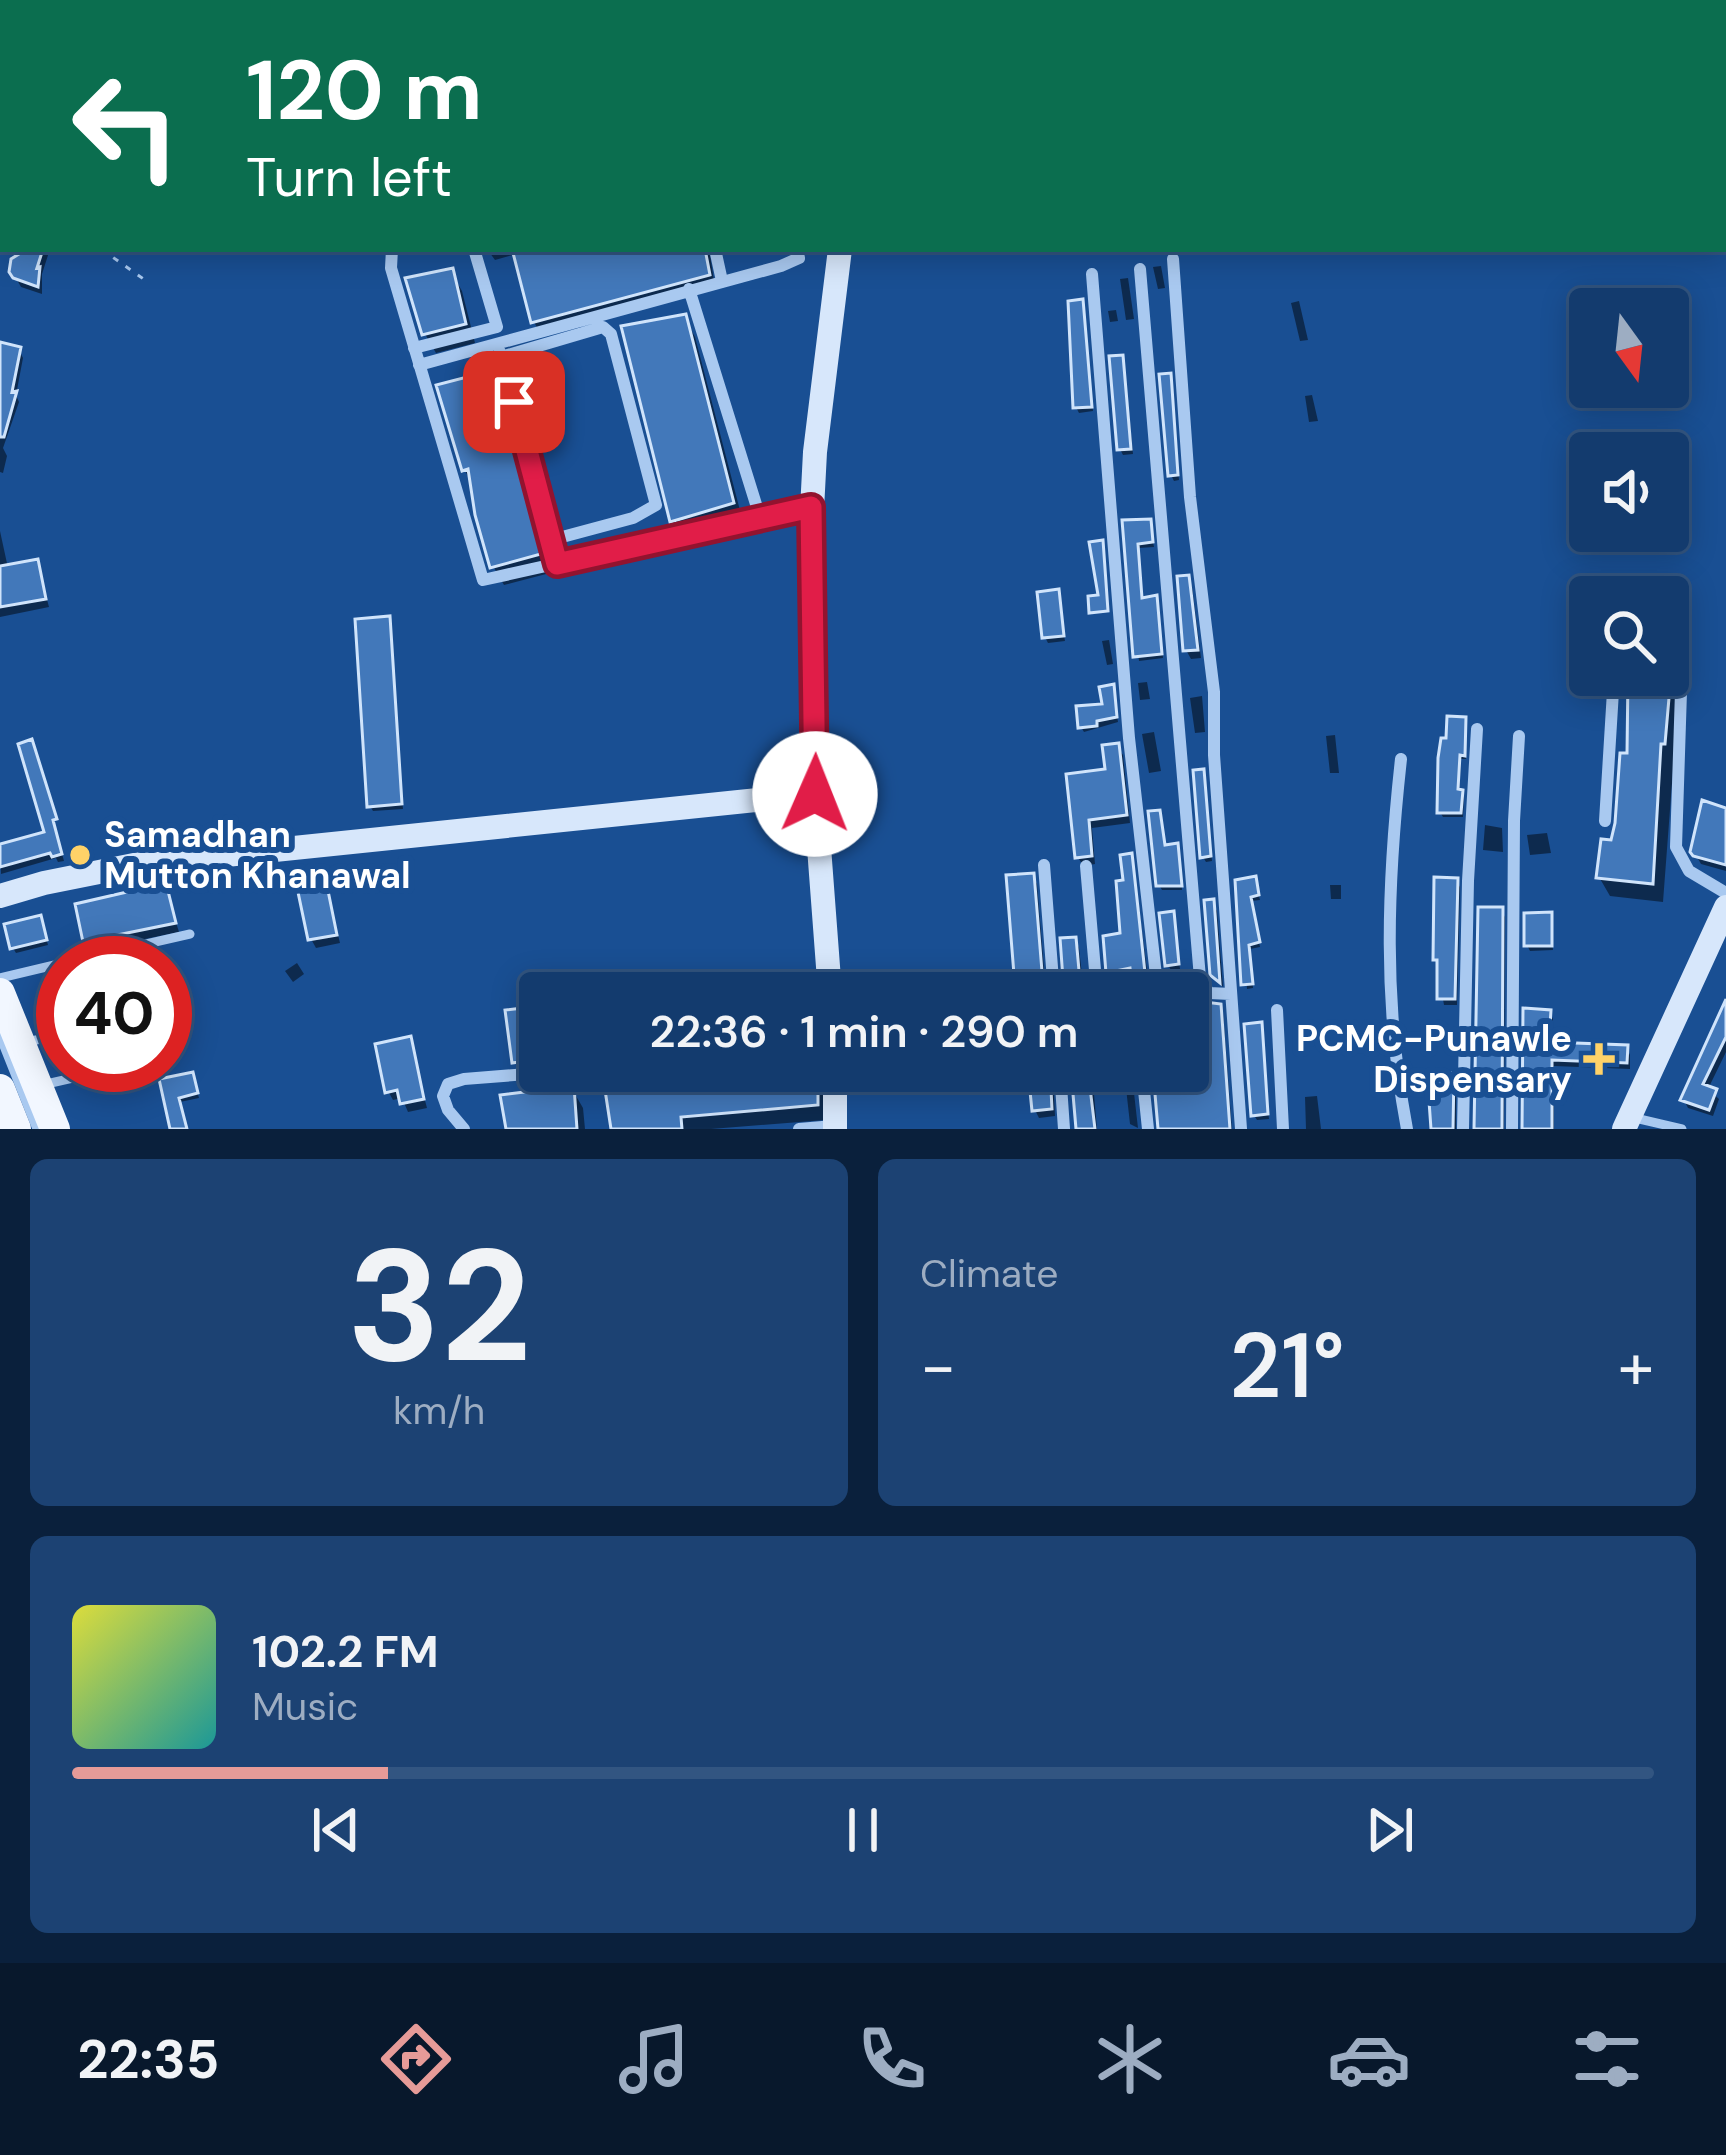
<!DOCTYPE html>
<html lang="en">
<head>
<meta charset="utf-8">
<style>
  :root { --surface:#133b6e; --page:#1c4273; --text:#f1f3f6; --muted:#9dadc2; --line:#325581; --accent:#e69b98 }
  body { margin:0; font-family:"DM Sans",sans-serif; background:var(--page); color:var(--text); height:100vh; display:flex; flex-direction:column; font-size:45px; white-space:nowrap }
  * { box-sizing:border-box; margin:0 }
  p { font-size:39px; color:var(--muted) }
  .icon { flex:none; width:66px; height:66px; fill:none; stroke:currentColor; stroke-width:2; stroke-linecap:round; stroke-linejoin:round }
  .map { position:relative; height:1129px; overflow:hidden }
  .drawer { display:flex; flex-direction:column; gap:30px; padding:30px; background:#0a203c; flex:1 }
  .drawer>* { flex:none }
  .guide { position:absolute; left:0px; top:0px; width:1728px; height:252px; box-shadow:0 6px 30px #0003,0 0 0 3px var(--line); background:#0b6e4f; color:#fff; overflow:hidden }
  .needle { width:78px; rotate:165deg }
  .buttons { position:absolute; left:1569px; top:288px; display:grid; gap:24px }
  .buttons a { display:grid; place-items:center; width:120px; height:120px; border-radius:12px; background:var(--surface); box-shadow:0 6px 30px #0003,0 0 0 3px var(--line); font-size:60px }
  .speed { position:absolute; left:36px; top:936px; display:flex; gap:24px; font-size:60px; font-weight:700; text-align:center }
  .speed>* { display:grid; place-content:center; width:156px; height:156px; border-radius:50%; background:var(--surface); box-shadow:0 6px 30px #0003,0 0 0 3px var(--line); line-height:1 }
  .speed .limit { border:18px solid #d22; background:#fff; color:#111 }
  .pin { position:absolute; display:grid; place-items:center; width:102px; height:102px; color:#fff; margin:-51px; border-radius:24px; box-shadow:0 6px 18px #0006 }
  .me { position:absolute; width:132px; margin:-66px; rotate:1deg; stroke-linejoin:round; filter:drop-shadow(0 0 9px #0008) }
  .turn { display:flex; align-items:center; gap:42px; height:252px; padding:0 48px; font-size:54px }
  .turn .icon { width:156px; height:156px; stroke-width:2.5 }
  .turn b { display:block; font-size:84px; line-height:102px }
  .big { font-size:90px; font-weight:600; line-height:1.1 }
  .drawer .widget { flex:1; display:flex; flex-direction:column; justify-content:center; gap:18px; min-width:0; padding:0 42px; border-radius:18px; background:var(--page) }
  .drawer .dial { align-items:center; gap:0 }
  .dial b { font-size:156px; line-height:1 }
  .song { display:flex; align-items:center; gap:36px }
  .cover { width:144px; height:144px; border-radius:18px; background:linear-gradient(135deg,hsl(60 70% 55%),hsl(180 70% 35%)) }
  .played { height:12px; border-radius:6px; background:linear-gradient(90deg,var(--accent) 20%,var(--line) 20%) }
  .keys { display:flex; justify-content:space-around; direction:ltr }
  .heat { display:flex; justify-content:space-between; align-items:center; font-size:66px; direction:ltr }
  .drawer .tiles { flex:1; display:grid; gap:30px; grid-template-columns:1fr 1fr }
  .widget:last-child { grid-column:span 2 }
  .trip { position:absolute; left:519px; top:972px; width:690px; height:120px; border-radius:12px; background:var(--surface); box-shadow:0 6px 30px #0003,0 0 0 3px var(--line); font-weight:600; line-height:120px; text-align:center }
  .tab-bar { display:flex; height:192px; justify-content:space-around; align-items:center; background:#08182c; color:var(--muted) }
  .tab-bar .icon { width:84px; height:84px }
  .tab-bar .active { color:var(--accent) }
  .tab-bar b { font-size:54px; color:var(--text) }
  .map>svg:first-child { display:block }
  .shadow { fill:#0007 }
  .building { fill:#4278ba; stroke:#d0e4fb; stroke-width:3 }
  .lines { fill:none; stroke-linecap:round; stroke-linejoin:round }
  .path { stroke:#a9c9f0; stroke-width:3; stroke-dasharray:6 9; stroke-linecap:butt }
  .lane { stroke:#a9c9f0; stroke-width:9 }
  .street { stroke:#a9c9f0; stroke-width:12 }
  .secondary { stroke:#d7e7fb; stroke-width:24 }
  .primary { stroke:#f2f7ff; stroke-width:30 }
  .route-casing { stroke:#92132f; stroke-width:30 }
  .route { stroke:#e11d48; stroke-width:21 }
  .poi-dot { fill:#ffd268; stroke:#194f93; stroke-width:4.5 }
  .labels { text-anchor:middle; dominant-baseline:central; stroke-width:12; stroke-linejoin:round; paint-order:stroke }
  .poi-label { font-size:36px; font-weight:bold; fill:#fff; stroke:#194f93; text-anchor:start }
</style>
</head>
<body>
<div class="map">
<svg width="1726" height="1129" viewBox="0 0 1726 1129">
  <rect width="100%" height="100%" fill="#194f93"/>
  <path class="shadow" d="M 130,0 L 170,0 L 171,3 L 120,3 Z
    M 250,0 L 318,0 L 318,1 L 251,3 Z
    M 744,0 L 785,0 L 786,3 L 745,3 Z
    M 1371,0 L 1470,0 L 1470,3 L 1371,3 Z
    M 3,82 L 3,111 L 0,108 Z
    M 1725,86 L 1726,87 L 1725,161 Z
    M 19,249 L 50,249 L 42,274 L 42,294 L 21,287 L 12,271 L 21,256 Z
    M 487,249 L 709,249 L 715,287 L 541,335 L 534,322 L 516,254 L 495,260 Z
    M 1161,266 L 1165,288 L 1158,289 L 1153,267 Z
    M 451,272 L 462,291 L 475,343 L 436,353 L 425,334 Z
    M 1128,278 L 1134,319 L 1126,320 L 1120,279 Z
    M 1299,301 L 1308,340 L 1300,341 L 1291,303 Z
    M 1082,303 L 1093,411 L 1079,413 L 1076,407 Z
    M 1108,311 L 1116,310 L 1118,321 L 1110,322 Z
    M 684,317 L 695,337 L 743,522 L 683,540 L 672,521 Z
    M 0,346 L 19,350 L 23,358 L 16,395 L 19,402 L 3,448 L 7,456 L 3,473 L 0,472 Z
    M 1121,358 L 1124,364 L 1133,454 L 1123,455 L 1120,449 Z
    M 493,374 L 504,393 L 550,573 L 504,585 L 493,566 L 473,485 L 464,469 Z
    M 1169,376 L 1179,480 L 1174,481 L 1171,475 Z
    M 1312,395 L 1318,421 L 1309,422 L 1305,396 Z
    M 1149,522 L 1154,547 L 1139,548 L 1143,600 L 1156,599 L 1158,603 L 1163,658 L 1139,661 L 1125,523 Z
    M 0,531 L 8,568 L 37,562 L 49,607 L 0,617 Z
    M 1187,578 L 1192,587 L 1201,658 L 1191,659 L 1186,650 Z
    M 1057,592 L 1065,641 L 1048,643 L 1045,637 Z
    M 388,620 L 403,809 L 373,811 L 370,806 Z
    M 1668,632 L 1682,651 L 1663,902 L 1610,896 L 1599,877 L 1613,843 L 1630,756 L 1631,675 L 1668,675 Z
    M 1109,640 L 1113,664 L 1107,665 L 1102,641 Z
    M 1147,682 L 1150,699 L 1140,700 L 1138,683 Z
    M 1113,688 L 1118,722 L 1084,732 L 1081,727 L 1106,706 Z
    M 1202,696 L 1205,732 L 1195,733 L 1190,698 Z
    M 1464,720 L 1466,759 L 1461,759 L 1459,792 L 1464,797 L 1463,817 L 1443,817 L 1440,812 Z
    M 1154,732 L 1161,771 L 1149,773 L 1142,734 Z
    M 1335,735 L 1339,773 L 1330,773 L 1326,736 Z
    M 1117,747 L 1123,755 L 1130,823 L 1092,828 L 1095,864 L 1083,866 L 1078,857 L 1069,776 L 1108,772 Z
    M 34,749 L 64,861 L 58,862 L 56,858 L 1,874 L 0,847 L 47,834 Z
    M 1203,772 L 1212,861 L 1206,862 L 1203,857 Z
    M 1726,811 L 1726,871 L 1701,864 L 1696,855 Z
    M 1159,813 L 1165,848 L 1176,846 L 1179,851 L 1182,890 L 1162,890 L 1159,885 Z
    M 1485,825 L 1502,828 L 1503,852 L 1483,850 Z
    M 1547,833 L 1551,853 L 1530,855 L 1527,835 Z
    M 1130,856 L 1133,863 L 1150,993 L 1136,993 L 1134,974 L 1112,978 L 1109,972 L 1123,935 Z
    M 322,870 L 340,943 L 316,948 L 311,939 Z
    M 1032,876 L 1037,884 L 1046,993 L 1022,993 L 1018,986 Z
    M 1255,879 L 1260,900 L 1251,901 L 1260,947 L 1250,949 L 1253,988 L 1247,989 L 1238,882 Z
    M 1456,881 L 1460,887 L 1457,1005 L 1444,1005 L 1436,959 Z
    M 1330,885 L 1341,885 L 1341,899 L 1331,899 Z
    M 165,887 L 179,932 L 91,950 L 86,941 Z
    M 1212,902 L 1217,911 L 1223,987 L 1213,974 Z
    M 1481,910 L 1501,910 L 1505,917 L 1504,1129 L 1476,1129 Z
    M 1173,914 L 1180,969 L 1171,970 L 1168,965 Z
    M 1550,915 L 1553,950 L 1530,951 L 1527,945 Z
    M 42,923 L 48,945 L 16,953 L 13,948 Z
    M 1075,940 L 1079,948 L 1084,993 L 1067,993 Z
    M 297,963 L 304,974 L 293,982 L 285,971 Z
    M 1203,1005 L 1220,1007 L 1223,1013 L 1232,1129 L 1160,1129 L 1155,1071 L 1188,1071 L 1188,1016 Z
    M 1726,1006 L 1726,1052 L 1708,1089 L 1719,1099 L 1713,1116 L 1688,1108 L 1684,1100 Z
    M 540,1009 L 540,1071 L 574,1071 L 524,1078 L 515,1062 Z
    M 1526,1012 L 1549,1013 L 1553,1019 L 1552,1045 L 1626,1048 L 1630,1055 L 1630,1069 L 1554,1066 L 1554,1129 L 1525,1129 Z
    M 1260,1025 L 1269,1119 L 1257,1120 L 1254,1115 Z
    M 409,1040 L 427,1108 L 408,1112 L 402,1098 L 393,1100 L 388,1091 Z
    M 723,1071 L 826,1071 L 825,1120 L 711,1129 L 614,1129 L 609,1093 L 700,1081 Z
    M 1031,1071 L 1058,1071 L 1053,1077 L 1055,1116 L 1039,1118 L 1035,1110 Z
    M 1074,1071 L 1092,1071 L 1097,1129 L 1080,1129 Z
    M 1452,1076 L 1456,1083 L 1456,1129 L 1434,1129 L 1434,1110 Z
    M 194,1080 L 199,1098 L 180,1102 L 186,1129 L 173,1129 L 163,1082 Z
    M 1126,1088 L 1131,1088 L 1134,1093 L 1138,1128 L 1130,1124 Z
    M 572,1089 L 583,1108 L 585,1129 L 508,1129 L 504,1098 Z
    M 1317,1096 L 1321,1129 L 1306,1129 L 1305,1097 Z"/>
  <path class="building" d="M 16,249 L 43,249 L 37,268 L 40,267 L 38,287 L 13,278 L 9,272 L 11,259 L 19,254 Z
    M 512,249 L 705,249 L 710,275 L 531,323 Z
    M 453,268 L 466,324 L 422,335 L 405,278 Z
    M 1083,299 L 1092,407 L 1073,408 L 1068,301 Z
    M 686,314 L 734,503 L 670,522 L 621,326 Z
    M 0,342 L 21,347 L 12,392 L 17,391 L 4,437 L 0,437 Z
    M 1123,355 L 1131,449 L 1117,450 L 1109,356 Z
    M 494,370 L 541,554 L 490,568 L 475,515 L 468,469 L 462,471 L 436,385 Z
    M 1171,373 L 1178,475 L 1168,476 L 1159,374 Z
    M 1151,519 L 1153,542 L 1138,544 L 1142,598 L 1157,595 L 1162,654 L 1133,657 L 1122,520 Z
    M 1103,540 L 1108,611 L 1089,613 L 1088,596 L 1098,595 L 1089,542 Z
    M 38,559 L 46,599 L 0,607 L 0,566 Z
    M 1189,575 L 1198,650 L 1183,651 L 1177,576 Z
    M 1059,589 L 1064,636 L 1042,638 L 1037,592 Z
    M 390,616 L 402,804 L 367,807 L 355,619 Z
    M 1628,675 L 1671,675 L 1665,744 L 1661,744 L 1653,884 L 1596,878 L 1601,839 L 1611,840 L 1615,823 L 1620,753 L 1627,753 Z
    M 1114,684 L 1117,717 L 1097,721 L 1097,726 L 1078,728 L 1076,706 L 1102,704 L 1099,687 Z
    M 1447,716 L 1466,717 L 1465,756 L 1460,755 L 1458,789 L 1463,790 L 1461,813 L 1437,813 L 1438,758 L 1441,738 L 1446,738 Z
    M 32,739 L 57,819 L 53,820 L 62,854 L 52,857 L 50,853 L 0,867 L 0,844 L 44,832 L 18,744 Z
    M 1119,743 L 1127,815 L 1089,820 L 1092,856 L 1075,858 L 1066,774 L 1105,769 L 1102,745 Z
    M 1204,769 L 1211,856 L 1200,858 L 1193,770 Z
    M 1702,800 L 1726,808 L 1726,865 L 1693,856 L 1690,852 Z
    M 1160,810 L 1165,845 L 1178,843 L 1182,886 L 1156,886 L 1148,811 Z
    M 1132,853 L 1147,991 L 1133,993 L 1130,968 L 1106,973 L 1103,936 L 1120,933 L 1116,881 L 1123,880 L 1120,855 Z
    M 323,866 L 337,935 L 308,940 L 294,873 Z
    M 1034,873 L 1043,984 L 1015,987 L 1006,875 Z
    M 1256,876 L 1259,895 L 1251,897 L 1260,942 L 1249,945 L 1253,984 L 1241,985 L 1235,880 Z
    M 1434,877 L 1458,878 L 1455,999 L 1437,999 L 1437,960 L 1433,960 Z
    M 166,883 L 176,923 L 83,942 L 75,904 Z
    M 1214,899 L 1220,983 L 1210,975 L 1204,900 Z
    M 1478,907 L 1503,907 L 1502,1129 L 1474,1129 Z
    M 1174,911 L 1179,964 L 1165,966 L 1159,913 Z
    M 1552,912 L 1552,946 L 1524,946 L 1524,913 Z
    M 41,915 L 47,940 L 10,949 L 4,924 Z
    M 1076,937 L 1081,993 L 1064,993 L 1060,938 Z
    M 1197,993 L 1205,1002 L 1221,1004 L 1230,1129 L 1158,1129 L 1153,1071 L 1188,1071 L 1188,994 Z
    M 1726,999 L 1726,1037 L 1703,1084 L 1717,1089 L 1709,1110 L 1680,1100 Z
    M 540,1006 L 540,1059 L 512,1063 L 505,1010 Z
    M 1523,1008 L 1551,1010 L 1549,1042 L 1628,1045 L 1627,1063 L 1552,1060 L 1552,1129 L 1522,1129 Z
    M 1262,1022 L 1268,1114 L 1251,1116 L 1244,1024 Z
    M 411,1036 L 424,1099 L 400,1104 L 397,1090 L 385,1093 L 375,1044 Z
    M 696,1071 L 818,1071 L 818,1105 L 681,1117 L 682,1129 L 611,1129 L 605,1090 L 697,1078 Z
    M 1028,1071 L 1050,1071 L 1052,1109 L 1032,1111 Z
    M 1071,1071 L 1088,1071 L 1095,1129 L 1076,1129 Z
    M 193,1072 L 198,1093 L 179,1098 L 187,1129 L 170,1129 L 159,1079 Z
    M 1427,1073 L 1454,1073 L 1453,1129 L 1431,1129 Z
    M 574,1086 L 577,1129 L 506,1129 L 500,1095 Z"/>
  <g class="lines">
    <path class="path" d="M 0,148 L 3,152
      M 101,249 L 145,280"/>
    <path class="lane" d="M 63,963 L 190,934
      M 0,978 L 63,963
      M 667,993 L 824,977
      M 0,1036 L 37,1129
      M 27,1042 L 63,1034
      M 42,1085 L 130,1065
      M 1635,1118 L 1682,1129"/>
    <path class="street" d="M 705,0 L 705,3
      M 830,0 L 831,3
      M 40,3 L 50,0
      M 302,3 L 312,0
      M 512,3 L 513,0
      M 0,14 L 3,13
      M 1725,52 L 1726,52
      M 0,115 L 3,115
      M 1725,204 L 1726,204
      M 392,249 L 391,268 L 483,580 L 811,507
      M 715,249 L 722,281
      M 1173,259 L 1190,497 L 1214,692 L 1214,755 L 1241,1129
      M 1140,269 L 1200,978 L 1209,993 L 1231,994
      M 1092,274 L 1129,738 L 1158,993
      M 689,289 L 760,517
      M 414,348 L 497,327 L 474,249
      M 500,352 L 557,564
      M 501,357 L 603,327 L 611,334 L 656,505 L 633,518 L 551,540
      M 419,365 L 781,266 L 799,258 L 797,249
      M 1619,597 L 1624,590 L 1684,598 L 1676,847 L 1689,871 L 1726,893
      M 1401,759 C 1387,886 1383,1003 1407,1129
      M 1605,821 L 1614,675
      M 1044,865 L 1054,993
      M 1086,866 L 1097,993
      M 1277,1010 L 1283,1129
      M 1060,1071 L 1064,1129
      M 1142,1071 L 1148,1129
      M 464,1129 L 448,1110 L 443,1096 L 448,1084 L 464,1079 L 566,1071
      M 799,1129 L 834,1126
      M 1463,1129 L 1468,881 L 1477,729
      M 1512,1129 L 1514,821 L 1519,736"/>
    <path class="secondary" d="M 1051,3 L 1054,0
      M 0,896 L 44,883 L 139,864 L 815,794
      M 830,993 L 814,781 L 811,529 L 815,452 L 840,249
      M 835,1071 L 835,1129
      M 1624,1129 L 1726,907"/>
    <path class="primary" d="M 0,993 L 55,1129
      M 0,1089 L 16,1129"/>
  </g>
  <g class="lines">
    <g class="route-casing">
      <path id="route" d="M 514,402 L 557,564 L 811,507 L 815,794"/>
    </g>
    <use href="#route" class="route"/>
  </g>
  <g class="poi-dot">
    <circle cx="80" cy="855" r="12"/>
    <path d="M1593 1041h12v12h12v12h-12v12h-12v-12h-12v-12h12z"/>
  </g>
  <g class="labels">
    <g class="poi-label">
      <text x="104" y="834">Samadhan<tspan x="104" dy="41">Mutton Khanawal</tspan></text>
      <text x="1572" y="1038" text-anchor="end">PCMC-Punawle<tspan x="1572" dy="41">Dispensary</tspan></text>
    </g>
  </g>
</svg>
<div class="buttons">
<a><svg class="needle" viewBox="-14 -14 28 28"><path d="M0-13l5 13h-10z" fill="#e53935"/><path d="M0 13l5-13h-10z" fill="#9dadc2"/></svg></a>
<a><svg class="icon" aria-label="sound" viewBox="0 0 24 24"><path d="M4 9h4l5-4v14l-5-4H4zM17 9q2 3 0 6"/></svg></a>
<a><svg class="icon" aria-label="search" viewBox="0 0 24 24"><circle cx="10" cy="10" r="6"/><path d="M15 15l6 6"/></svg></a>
</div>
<div class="speed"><div class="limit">40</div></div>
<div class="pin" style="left:514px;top:402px;background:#d93025"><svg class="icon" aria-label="arrive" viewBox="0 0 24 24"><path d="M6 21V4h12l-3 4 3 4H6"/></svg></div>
<svg class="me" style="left:815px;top:794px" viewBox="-20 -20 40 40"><circle r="19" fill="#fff"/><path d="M0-13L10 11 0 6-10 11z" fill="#e11d48"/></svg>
<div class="trip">22:36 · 1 min · 290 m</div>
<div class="guide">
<div class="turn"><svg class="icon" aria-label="left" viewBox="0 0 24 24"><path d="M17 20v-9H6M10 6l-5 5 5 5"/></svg><div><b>120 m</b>Turn left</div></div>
</div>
</div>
<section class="drawer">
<div class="tiles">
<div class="widget dial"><b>32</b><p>km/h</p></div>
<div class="widget"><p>Climate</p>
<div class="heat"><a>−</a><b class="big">21°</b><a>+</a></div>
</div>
<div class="widget">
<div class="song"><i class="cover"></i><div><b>102.2 FM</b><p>Music</p></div></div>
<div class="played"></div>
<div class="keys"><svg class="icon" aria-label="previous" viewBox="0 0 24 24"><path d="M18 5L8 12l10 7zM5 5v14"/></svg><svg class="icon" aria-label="pause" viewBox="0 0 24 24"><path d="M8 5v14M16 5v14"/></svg><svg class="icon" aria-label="next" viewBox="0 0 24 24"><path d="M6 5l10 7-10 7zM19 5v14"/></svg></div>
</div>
</div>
</section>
<nav class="tab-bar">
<b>22:35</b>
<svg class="icon active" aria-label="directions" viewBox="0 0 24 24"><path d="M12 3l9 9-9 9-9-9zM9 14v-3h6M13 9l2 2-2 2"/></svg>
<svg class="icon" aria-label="music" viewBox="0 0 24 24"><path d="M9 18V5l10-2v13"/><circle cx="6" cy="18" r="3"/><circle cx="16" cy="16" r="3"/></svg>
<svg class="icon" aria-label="phone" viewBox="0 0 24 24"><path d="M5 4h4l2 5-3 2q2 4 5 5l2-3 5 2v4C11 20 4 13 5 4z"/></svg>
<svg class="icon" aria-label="climate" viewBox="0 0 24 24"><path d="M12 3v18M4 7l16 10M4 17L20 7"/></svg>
<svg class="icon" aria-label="car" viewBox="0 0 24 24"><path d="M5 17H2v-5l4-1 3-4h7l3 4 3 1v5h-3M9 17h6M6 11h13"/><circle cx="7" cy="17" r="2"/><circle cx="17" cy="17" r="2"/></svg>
<svg class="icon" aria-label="filters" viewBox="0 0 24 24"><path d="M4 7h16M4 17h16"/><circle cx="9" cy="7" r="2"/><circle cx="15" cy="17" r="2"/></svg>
</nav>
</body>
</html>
